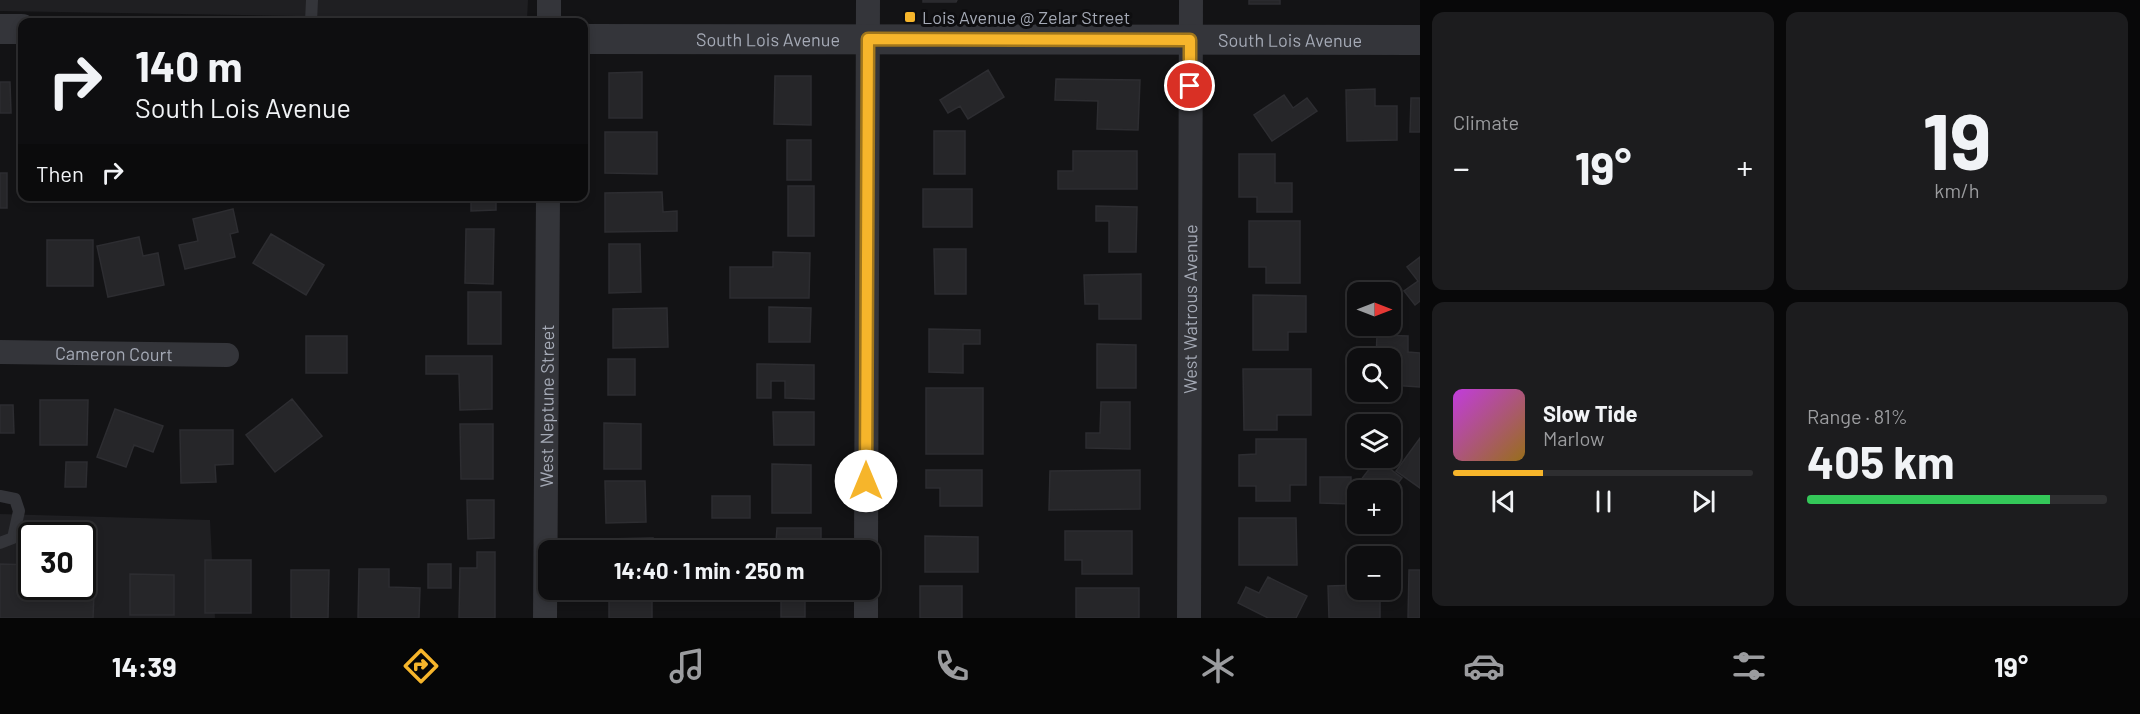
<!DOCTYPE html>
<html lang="en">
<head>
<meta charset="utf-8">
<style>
  :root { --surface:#0e0e10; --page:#1c1c1e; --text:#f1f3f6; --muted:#9b9c9f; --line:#2e2e30; --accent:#f6b52b }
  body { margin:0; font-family:Barlow,sans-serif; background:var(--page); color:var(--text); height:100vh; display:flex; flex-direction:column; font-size:22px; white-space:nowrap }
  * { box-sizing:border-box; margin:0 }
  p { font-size:20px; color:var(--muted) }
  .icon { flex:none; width:33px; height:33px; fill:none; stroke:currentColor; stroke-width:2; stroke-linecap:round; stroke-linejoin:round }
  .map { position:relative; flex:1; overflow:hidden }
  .details { display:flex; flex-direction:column; gap:12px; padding:12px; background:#080809; width:720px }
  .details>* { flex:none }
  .banner { position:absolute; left:18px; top:18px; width:570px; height:183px; border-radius:12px; box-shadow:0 3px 9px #0003,0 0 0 2px var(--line); background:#0e0e10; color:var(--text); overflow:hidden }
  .needle { width:39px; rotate:90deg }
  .tools { position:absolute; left:1347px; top:282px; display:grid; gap:12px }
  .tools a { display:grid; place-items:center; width:54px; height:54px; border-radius:12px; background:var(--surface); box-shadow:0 3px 9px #0003,0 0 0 2px var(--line); font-size:30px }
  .speed { position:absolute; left:18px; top:522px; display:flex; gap:12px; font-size:30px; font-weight:700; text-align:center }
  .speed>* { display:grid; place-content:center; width:78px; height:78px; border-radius:50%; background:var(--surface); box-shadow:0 3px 9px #0003,0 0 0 2px var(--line); line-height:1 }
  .speed .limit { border:3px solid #111; border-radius:9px; background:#fff; color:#111 }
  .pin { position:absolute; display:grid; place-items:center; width:51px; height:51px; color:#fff; margin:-26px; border:3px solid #fff; border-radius:50%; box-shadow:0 2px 6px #0007 }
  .me { position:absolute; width:66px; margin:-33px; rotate:0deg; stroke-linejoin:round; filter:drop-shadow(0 0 4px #0008) }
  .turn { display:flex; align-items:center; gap:21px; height:126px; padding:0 18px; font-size:27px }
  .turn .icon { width:78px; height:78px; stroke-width:2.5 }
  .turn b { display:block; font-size:42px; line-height:51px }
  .then { display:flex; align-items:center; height:57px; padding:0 18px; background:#0003; gap:12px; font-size:22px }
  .big { font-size:45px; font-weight:700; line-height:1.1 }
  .details .card { flex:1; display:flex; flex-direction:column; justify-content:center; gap:9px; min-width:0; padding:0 21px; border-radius:12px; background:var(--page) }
  .details .dial { align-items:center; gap:0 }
  .dial b { font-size:78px; line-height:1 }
  .song { display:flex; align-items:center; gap:18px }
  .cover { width:72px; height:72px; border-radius:9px; background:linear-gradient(135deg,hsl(290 70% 55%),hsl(40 70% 35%)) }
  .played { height:6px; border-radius:3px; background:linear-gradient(90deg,var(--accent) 30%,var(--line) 30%) }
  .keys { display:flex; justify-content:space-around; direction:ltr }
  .heat { display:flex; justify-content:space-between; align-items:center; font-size:33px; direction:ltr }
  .charge { height:9px; border-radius:4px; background:linear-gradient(90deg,#34c759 81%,var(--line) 0) }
  .details .tiles { flex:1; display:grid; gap:12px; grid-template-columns:repeat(2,1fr) }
  .trip { position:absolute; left:538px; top:540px; width:342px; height:60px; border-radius:12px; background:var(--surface); box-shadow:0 3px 9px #0003,0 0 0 2px var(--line); font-weight:700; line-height:60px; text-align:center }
  .tab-bar { display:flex; height:96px; justify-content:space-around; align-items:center; background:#060606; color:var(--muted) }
  .tab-bar .icon { width:42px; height:42px }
  .tab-bar .selected { color:var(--accent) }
  .tab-bar b { font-size:27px; color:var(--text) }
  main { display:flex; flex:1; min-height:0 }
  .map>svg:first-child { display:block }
  .built { fill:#1f1f22; fill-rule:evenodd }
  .building { fill:#262629; stroke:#2d2d31; stroke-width:1.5 }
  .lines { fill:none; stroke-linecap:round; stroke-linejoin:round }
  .service { stroke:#34353a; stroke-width:12 }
  .minor { stroke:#34353a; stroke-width:24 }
  .tertiary { stroke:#34353a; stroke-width:30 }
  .route-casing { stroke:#a0761c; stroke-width:15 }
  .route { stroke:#f6b52b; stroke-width:10 }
  .poi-dot { fill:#f6b52b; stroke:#0e0e10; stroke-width:2 }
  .labels { text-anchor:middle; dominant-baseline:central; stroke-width:6; stroke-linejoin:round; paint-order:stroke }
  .poi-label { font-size:18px; fill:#a5aab6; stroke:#0e0e10; text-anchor:start }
  .street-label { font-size:18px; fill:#a5aab6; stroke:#0e0e10 }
</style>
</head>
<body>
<main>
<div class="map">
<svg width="1420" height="618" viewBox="0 0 1420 618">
  <rect width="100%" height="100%" fill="#131315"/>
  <path class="built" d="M 0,0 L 528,0 L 527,20 L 0,11 Z
    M 0,514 L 210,520 L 215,618 L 0,618 ZM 32,536 L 82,536 L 82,586 L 32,586 Z"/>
  <path class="building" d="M 923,0 L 957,0 L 956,2 L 923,2 Z
    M 1249,0 L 1280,0 L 1280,4 L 1249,4 Z
    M 988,70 L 1004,97 L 968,119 L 960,106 L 948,113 L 940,100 Z
    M 642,72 L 642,118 L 609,118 L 609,73 Z
    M 775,76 L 811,76 L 811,125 L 774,124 Z
    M 1056,79 L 1140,80 L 1138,130 L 1097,129 L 1098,101 L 1055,100 Z
    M 0,82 L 10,82 L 11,113 L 0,113 Z
    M 1375,89 L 1375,106 L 1397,106 L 1397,140 L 1347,141 L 1346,90 Z
    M 1284,95 L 1293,108 L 1307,98 L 1317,111 L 1272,141 L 1254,115 Z
    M 1411,98 L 1420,98 L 1420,132 L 1410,132 Z
    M 934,131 L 965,131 L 965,174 L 934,174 Z
    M 605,132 L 657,132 L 657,174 L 605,173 Z
    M 787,140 L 811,140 L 811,180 L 787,180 Z
    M 1073,151 L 1137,151 L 1137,189 L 1058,189 L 1058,171 L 1073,171 Z
    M 1239,154 L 1275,154 L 1275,183 L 1292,183 L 1292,212 L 1257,212 L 1257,197 L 1239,197 Z
    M 0,173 L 7,173 L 7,208 L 0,208 Z
    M 788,186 L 814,186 L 814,236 L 788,236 Z
    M 923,189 L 972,189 L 972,227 L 923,227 Z
    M 662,192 L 663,212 L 677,211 L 677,231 L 605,232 L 605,193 Z
    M 471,196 L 496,196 L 496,210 L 471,211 Z
    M 1096,206 L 1137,207 L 1136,252 L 1109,252 L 1109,221 L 1096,221 Z
    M 233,209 L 238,232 L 230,234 L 235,257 L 185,269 L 179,245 L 198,241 L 193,219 Z
    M 1249,221 L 1300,221 L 1300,283 L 1266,283 L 1266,267 L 1249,267 Z
    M 466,229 L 494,229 L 493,284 L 465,283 Z
    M 271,234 L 324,265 L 306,295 L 253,263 Z
    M 139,237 L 143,256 L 158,253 L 164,285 L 108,297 L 97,246 Z
    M 47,240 L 93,240 L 93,286 L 47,286 Z
    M 609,244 L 640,244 L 641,292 L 609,293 Z
    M 934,249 L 966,249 L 966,294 L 935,294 Z
    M 773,252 L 810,253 L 809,298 L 730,298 L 730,267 L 773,267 Z
    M 1420,257 L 1420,301 L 1415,305 L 1404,291 L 1418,281 L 1407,267 Z
    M 1141,274 L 1141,319 L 1099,319 L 1099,304 L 1085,304 L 1084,275 Z
    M 468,292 L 501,292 L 501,344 L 468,344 Z
    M 1253,295 L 1306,296 L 1306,332 L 1288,332 L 1288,350 L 1253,350 Z
    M 769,307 L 811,308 L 810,342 L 769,342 Z
    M 667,308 L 668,347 L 613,348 L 613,309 Z
    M 929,329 L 980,330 L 980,344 L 963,344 L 963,373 L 929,372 Z
    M 1377,335 L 1408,336 L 1408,352 L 1420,353 L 1420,387 L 1391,385 L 1390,358 L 1376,358 Z
    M 306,336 L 347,336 L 347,373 L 306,373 Z
    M 1097,344 L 1136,345 L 1136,388 L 1097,388 Z
    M 426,356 L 492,356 L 492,409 L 460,410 L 459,374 L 426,374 Z
    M 608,359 L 635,359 L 635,395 L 608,395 Z
    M 757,364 L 814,365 L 814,399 L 785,398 L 785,381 L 771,381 L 771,398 L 757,398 Z
    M 1243,369 L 1311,369 L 1311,415 L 1277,415 L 1277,430 L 1244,430 Z
    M 926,388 L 983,388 L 983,454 L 926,454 Z
    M 292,399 L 322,436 L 275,472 L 246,435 Z
    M 40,400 L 88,400 L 87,445 L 40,445 Z
    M 1101,402 L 1130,402 L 1130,449 L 1086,448 L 1086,433 L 1100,433 Z
    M 0,405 L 13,405 L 14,433 L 0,433 Z
    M 115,409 L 163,426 L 153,452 L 134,445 L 126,467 L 97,457 Z
    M 773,412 L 814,412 L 814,445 L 774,445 Z
    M 604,423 L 641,424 L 641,469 L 604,469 Z
    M 460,424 L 493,424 L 493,479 L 461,479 Z
    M 180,430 L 233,430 L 233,464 L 215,465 L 216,482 L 181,483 Z
    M 1420,438 L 1420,488 L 1396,471 Z
    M 1256,439 L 1306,439 L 1306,485 L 1290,485 L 1290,501 L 1256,501 L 1256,486 L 1239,486 L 1239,455 L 1256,454 Z
    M 1377,459 L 1402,478 L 1390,493 L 1390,490 L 1372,490 L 1360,481 Z
    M 66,462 L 87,462 L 86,487 L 65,487 Z
    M 772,464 L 811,465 L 811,513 L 772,513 Z
    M 926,470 L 982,470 L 982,506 L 940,506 L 940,488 L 926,488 Z
    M 1140,470 L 1140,509 L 1049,510 L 1050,471 Z
    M 1320,477 L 1351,477 L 1351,504 L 1320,503 Z
    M 605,481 L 645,481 L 646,522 L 606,523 Z
    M 712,496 L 750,496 L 750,518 L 712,518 Z
    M 467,500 L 494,500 L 494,538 L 468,539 Z
    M 1239,518 L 1296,518 L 1297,565 L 1239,565 Z
    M 777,528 L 821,528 L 821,550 L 761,550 L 761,542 L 776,542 Z
    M 1065,531 L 1132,531 L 1132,574 L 1082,574 L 1082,560 L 1065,560 Z
    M 925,536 L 978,537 L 978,572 L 925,572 Z
    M 653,538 L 653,550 L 606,550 L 606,539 Z
    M 477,552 L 495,552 L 495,618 L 459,618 L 460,568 L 477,568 Z
    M 205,560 L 251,560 L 251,613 L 205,613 Z
    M 0,564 L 32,565 L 32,586 L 82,586 L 82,567 L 95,568 L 93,618 L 0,618 Z
    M 428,564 L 451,564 L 451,588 L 428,588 Z
    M 359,569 L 389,569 L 389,587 L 420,588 L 419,618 L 358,618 Z
    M 291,570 L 329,570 L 328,618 L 291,618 Z
    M 1409,570 L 1420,570 L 1420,618 L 1408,618 Z
    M 130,574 L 174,575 L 174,615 L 130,615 Z
    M 1268,577 L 1307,596 L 1296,618 L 1268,618 L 1238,603 L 1246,587 L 1259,593 Z
    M 1358,585 L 1358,590 L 1380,590 L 1380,618 L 1329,618 L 1328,586 Z
    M 920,586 L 962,586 L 962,618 L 920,618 Z
    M 1076,588 L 1139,588 L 1139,618 L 1076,618 Z
    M 781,590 L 805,590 L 805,617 L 781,617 Z
    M 609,598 L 652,598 L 652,618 L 609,618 Z"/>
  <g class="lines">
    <path class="service" d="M 311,22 L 312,0
      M 0,496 L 15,499 L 19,511 L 13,538 L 0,543"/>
    <g class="minor">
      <path d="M 549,22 L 549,0"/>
      <path id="s1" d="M 0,352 L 227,355"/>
      <path d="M 866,550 L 868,0"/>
      <path id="s2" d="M 545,618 L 548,196"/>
      <path d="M 866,618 L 866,590"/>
      <path id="s3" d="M 1189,618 L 1191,0"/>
    </g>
    <g class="tertiary">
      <path d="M 0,29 L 22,29"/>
      <path id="s4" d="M 584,39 L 1420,40"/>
    </g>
  </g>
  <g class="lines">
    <g class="route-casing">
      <path id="route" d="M 866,481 L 868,39 L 1190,40 L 1190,86"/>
    </g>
    <use href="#route" class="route"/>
  </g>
  <rect class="poi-dot" x="904" y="11" width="12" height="12" rx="3"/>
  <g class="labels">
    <g class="poi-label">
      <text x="922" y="17">Lois Avenue @ Zelar Street</text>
    </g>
    <g class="street-label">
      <text stroke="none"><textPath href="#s4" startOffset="184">South Lois Avenue</textPath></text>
      <text stroke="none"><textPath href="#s4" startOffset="706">South Lois Avenue</textPath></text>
      <text stroke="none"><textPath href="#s3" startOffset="309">West Watrous Avenue</textPath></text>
      <text stroke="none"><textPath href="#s1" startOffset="114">Cameron Court</textPath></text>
      <text stroke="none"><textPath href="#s2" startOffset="212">West Neptune Street</textPath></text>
    </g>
  </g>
</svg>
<div class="tools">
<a><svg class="needle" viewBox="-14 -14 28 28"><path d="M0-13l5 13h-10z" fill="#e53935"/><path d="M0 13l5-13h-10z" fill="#9b9c9f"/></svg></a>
<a><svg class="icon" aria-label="search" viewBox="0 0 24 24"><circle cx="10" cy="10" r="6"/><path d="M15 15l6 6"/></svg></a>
<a><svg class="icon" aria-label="layers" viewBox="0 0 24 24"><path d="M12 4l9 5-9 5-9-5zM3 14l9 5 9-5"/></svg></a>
<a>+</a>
<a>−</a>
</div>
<div class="speed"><div class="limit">30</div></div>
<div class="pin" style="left:1190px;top:86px;background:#d93025"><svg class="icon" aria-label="arrive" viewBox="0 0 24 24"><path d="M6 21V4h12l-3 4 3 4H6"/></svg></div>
<svg class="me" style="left:866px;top:481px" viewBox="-20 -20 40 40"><circle r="19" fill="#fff"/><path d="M0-13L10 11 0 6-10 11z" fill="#f6b52b"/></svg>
<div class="trip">14:40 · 1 min · 250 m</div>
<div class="banner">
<div class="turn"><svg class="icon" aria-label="right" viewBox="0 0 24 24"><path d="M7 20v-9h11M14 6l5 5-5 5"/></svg><div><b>140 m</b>South Lois Avenue</div></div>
<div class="then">Then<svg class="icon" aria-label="right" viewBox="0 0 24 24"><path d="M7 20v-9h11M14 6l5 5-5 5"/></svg></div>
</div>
</div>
<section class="details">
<div class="tiles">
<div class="card"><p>Climate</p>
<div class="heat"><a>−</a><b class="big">19°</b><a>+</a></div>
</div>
<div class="card dial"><b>19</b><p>km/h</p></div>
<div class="card">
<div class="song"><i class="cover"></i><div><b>Slow Tide</b><p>Marlow</p></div></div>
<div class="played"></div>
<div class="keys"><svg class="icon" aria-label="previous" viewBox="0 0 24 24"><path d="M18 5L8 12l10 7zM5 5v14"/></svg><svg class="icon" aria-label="pause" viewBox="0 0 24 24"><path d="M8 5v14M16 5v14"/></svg><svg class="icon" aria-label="next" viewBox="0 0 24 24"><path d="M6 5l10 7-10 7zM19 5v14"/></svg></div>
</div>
<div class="card"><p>Range · 81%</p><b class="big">405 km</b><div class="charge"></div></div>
</div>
</section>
</main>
<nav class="tab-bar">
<b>14:39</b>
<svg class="icon selected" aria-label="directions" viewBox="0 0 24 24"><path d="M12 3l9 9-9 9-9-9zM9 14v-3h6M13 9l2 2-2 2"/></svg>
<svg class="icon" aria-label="music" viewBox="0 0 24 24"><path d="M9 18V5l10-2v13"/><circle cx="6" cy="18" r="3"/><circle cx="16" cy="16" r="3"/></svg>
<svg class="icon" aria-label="phone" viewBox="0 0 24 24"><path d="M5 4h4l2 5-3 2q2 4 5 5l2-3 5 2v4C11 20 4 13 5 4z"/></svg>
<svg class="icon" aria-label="climate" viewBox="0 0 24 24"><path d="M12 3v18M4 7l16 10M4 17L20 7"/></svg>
<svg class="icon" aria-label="car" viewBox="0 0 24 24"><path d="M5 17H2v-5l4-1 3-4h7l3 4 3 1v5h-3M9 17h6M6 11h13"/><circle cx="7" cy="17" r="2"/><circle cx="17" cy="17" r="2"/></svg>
<svg class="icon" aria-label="filters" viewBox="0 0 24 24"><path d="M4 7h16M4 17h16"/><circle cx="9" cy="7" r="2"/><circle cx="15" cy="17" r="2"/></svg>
<b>19°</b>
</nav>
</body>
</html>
